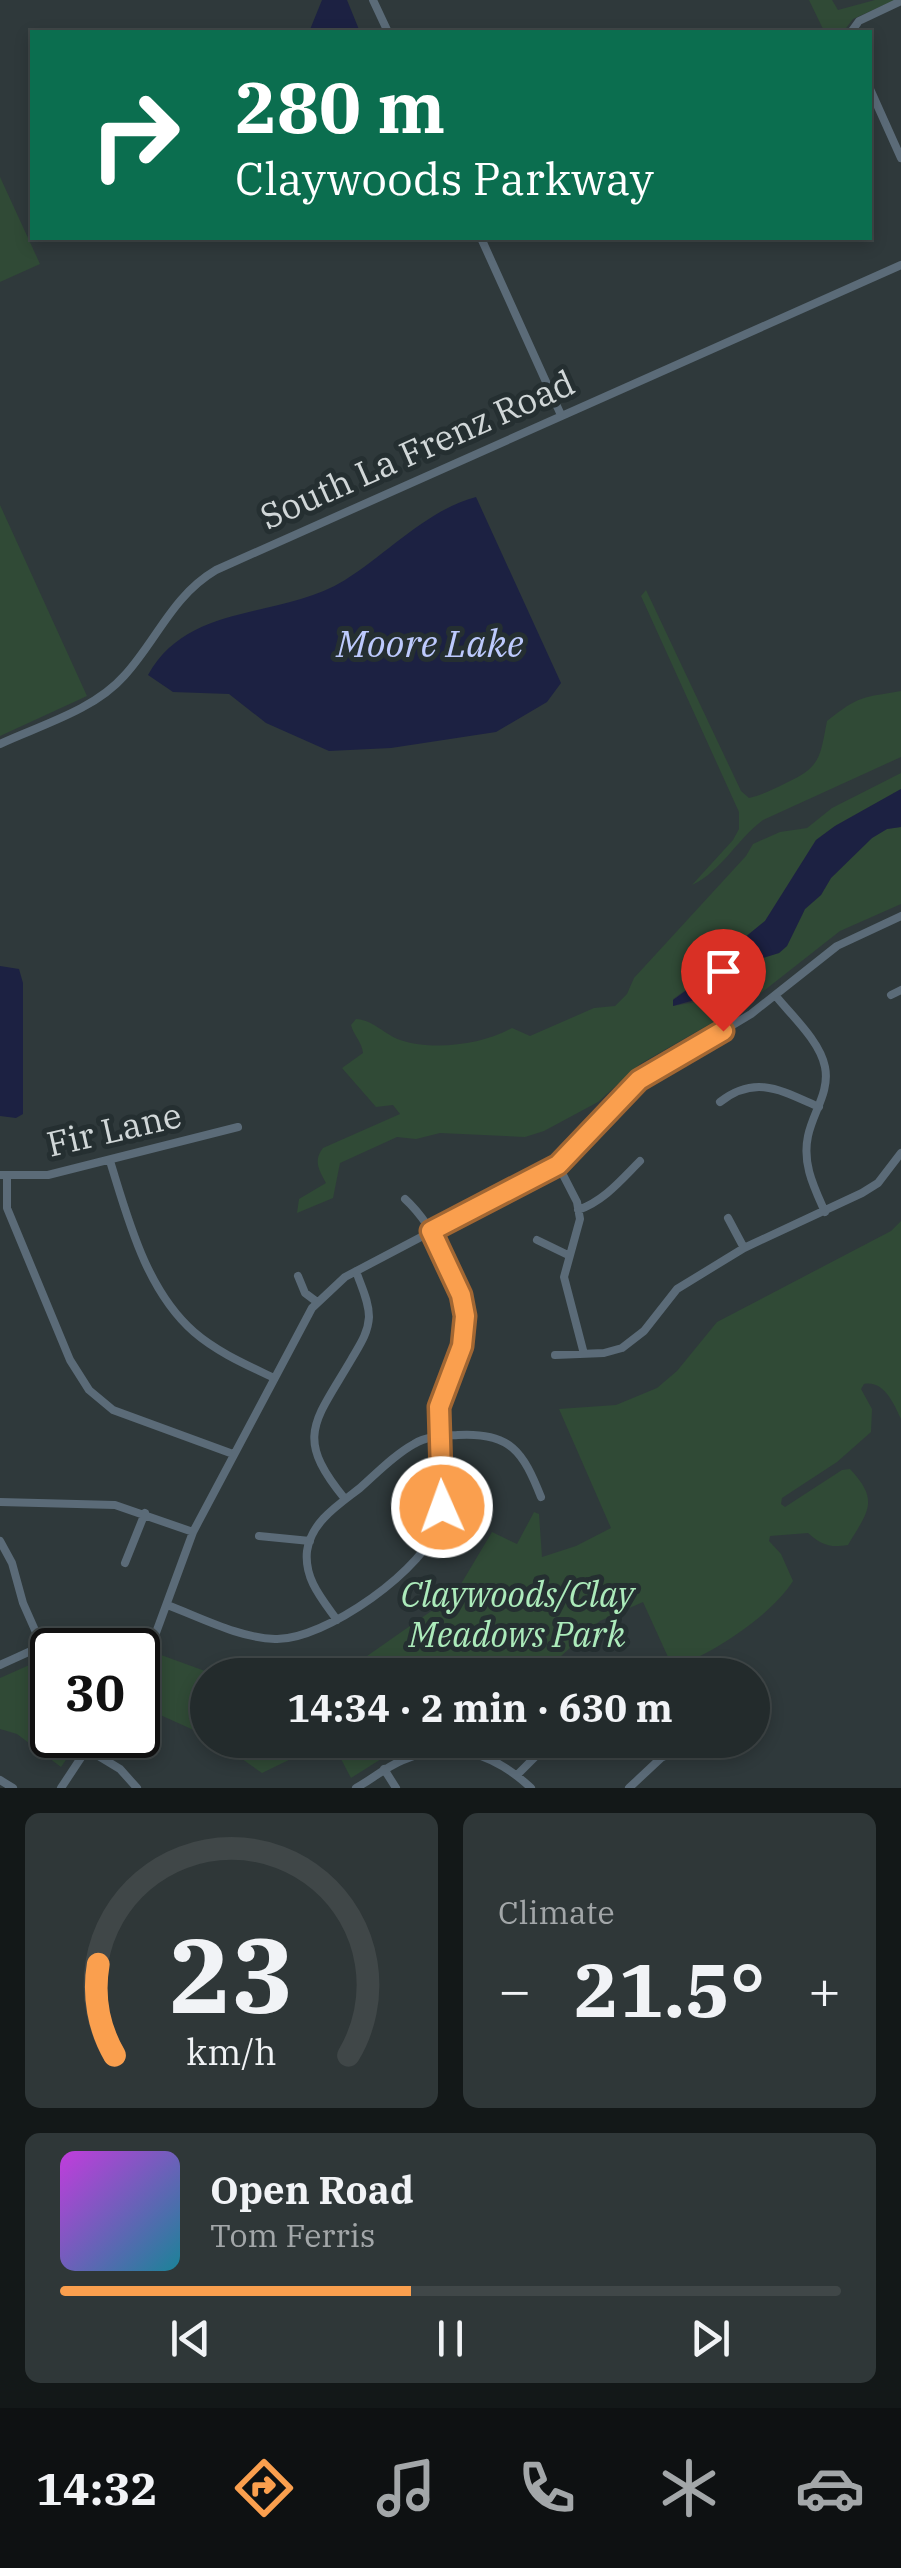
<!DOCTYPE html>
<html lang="en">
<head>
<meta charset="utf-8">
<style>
  :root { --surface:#232b2c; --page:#2f3738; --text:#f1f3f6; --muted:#a3a7a9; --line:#404748; --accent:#fa9f4e }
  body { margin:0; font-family:"IBM Plex Serif",serif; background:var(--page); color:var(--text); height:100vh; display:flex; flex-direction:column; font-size:38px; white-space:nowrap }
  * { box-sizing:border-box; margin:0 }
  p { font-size:32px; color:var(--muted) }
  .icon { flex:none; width:55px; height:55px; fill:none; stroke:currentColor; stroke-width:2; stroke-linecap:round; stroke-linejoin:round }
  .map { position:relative; height:1788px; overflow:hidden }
  .drawer { display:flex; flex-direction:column; gap:25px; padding:25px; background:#131818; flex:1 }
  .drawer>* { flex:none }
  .guide { position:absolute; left:30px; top:30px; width:842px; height:210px; border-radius:0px; box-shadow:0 5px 15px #0003,0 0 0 2px var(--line); background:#0b6e4f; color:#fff; overflow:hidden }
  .speed { position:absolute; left:30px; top:1628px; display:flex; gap:20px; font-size:50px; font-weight:700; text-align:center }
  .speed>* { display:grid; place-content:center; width:130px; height:130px; border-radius:50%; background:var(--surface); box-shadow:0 5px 15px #0003,0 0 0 2px var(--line); line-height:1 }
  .speed .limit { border:5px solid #111; border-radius:15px; background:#fff; color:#111 }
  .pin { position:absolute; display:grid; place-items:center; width:85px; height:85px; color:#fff; margin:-102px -42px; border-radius:50% 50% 50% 0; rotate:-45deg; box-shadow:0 0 10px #0007 }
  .pin .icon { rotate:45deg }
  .me { position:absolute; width:110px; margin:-55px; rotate:358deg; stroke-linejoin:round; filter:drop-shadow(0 0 8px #0008) }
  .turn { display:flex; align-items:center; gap:35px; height:210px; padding:0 40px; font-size:45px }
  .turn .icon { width:130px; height:130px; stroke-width:2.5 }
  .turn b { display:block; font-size:70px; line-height:85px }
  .big { font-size:75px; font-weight:700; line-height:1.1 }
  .drawer .widget { flex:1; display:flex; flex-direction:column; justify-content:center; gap:15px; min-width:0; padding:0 35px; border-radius:15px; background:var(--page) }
  .drawer .dial { align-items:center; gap:0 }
  .dial svg { height:260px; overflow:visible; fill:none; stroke:var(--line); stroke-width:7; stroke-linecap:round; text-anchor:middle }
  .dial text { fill:var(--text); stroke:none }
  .song { display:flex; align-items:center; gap:30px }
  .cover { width:120px; height:120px; border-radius:15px; background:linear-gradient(135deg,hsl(290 70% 55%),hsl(190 70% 35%)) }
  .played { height:10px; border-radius:5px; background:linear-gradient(90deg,var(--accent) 45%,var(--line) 45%) }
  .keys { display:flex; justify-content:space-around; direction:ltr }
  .heat { display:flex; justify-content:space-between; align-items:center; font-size:55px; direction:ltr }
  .drawer .tiles { flex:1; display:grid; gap:25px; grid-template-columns:1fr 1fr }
  .widget:last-child { grid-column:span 2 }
  .trip { position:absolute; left:190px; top:1658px; width:580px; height:100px; border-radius:50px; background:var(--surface); box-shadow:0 5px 15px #0003,0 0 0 2px var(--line); font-weight:700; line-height:100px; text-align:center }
  .menu { display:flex; height:160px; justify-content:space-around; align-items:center; background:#0e1112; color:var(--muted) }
  .menu .icon { width:70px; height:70px }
  .menu .current { color:var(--accent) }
  .menu b { font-size:45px; color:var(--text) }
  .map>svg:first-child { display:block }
  .green { fill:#304a36 }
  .water { fill:#1c2142 }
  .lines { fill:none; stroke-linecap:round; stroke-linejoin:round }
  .minor { stroke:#5b6b78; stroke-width:8 }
  .route-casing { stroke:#a26733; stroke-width:25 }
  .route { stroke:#fa9f4e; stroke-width:18 }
  .labels { text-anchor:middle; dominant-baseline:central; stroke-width:10; stroke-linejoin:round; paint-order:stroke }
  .street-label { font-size:35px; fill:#d1d7d8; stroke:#252f31 }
  .park-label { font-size:35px; font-style:italic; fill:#acebbb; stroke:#252f31 }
  .water-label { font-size:38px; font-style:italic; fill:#bdcafd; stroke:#252f31 }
</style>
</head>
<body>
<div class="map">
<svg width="901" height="1788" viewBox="0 0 901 1788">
  <rect width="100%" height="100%" fill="#2f393b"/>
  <path class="green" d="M 809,0 L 832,0 L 838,10 L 875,0 L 895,0 L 853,19 L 843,32 L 817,32 L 823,29 Z
    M 0,177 L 40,264 L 0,282 Z
    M 0,505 L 87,696 L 0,736 Z
    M 646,590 L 741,791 L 749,798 C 762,795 774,789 786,783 C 821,767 820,757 827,721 C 860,695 861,698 901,691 L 901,757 L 763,820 C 737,839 722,871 692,885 L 733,840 L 739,829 L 739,812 L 641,596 Z
    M 901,773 L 901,789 L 835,826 L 816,840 L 765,921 L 738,943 L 721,965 L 673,999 L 673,1006 L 696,1002 L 733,984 L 753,961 L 779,953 L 787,946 L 805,909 L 821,895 L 831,878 L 872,838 L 887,829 L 901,827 L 901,904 L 840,931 L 752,1000 L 640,1064 L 598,1102 L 544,1131 L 525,1137 L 440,1133 L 416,1139 L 397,1137 L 340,1163 L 333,1198 L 297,1213 L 299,1199 L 326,1183 C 319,1170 313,1161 323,1148 L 400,1114 L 393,1105 L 376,1107 L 342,1068 L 363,1053 C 362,1042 354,1036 351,1025 L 356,1019 C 373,1020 384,1034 400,1040 C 433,1051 482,1045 512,1028 L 530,1036 L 594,1008 L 615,1006 L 627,994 L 634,978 L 746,856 L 753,844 L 780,832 L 807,828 L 832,808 Z
    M 901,1221 L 901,1419 C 894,1404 884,1380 864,1384 L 861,1389 L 872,1409 L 871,1432 L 837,1462 L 782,1498 L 781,1504 L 785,1507 L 842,1470 L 850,1469 C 880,1501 868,1511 848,1545 C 829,1548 822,1545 808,1533 L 770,1536 L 769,1541 L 781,1554 L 793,1581 C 771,1616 712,1654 673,1668 L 643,1602 L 600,1621 L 540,1675 L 340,1675 L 437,1607 L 458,1589 L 492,1532 L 517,1544 L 534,1512 L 539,1514 L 542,1557 L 576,1546 L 611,1528 L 559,1409 L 616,1405 L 657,1388 L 677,1371 L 717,1322 L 891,1231 Z
    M 52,1655 L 52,1735 L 83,1735 L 61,1767 L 17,1734 L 0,1729 L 0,1678 Z
    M 161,1655 L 216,1675 L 208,1675 L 207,1736 L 138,1705 L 138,1657 L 154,1666 Z
    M 215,1740 L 330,1740 L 262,1773 Z
    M 331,1740 L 385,1740 L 389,1754 L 351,1778 Z"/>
  <path class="water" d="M 322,0 L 347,0 L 360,32 L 309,32 Z
    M 476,497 L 561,683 L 547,702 L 496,732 L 391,748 L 329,751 L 266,723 L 229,694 L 173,692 L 148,675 C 189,601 280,620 345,580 C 388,553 427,510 476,497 Z
    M 901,789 L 901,827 L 887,829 L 872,838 L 831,878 L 821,895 L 805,909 L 787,946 L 779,953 L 753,961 L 733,984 L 720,993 L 673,1006 L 673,1000 L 721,965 L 738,943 L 765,921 L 816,840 L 835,826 Z
    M 0,966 L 19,969 L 23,983 L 23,1114 L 16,1118 L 0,1116 Z"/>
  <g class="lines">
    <path class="minor" d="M 373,0 L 388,32
      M 851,32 L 859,21 L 901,1
      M 870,89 L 901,158
      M 481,238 L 561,415
      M 0,744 C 41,725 94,710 124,676 C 157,640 172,596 216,570 L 901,265
      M 775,995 C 791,1015 820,1041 825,1067 C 830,1092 813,1112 808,1136 C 802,1164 814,1187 825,1212
      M 891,995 L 901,990
      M 720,1102 C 756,1074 782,1091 819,1107
      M 110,1161 C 128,1219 146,1290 194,1332 C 217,1352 247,1365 274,1378
      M 558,1165 L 577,1202 L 580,1219 L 564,1277 L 584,1354
      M 0,1175 L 48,1175 L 238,1127
      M 7,1175 L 7,1208 L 70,1360 L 89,1390 L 113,1410 L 233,1454
      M 578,1210 C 604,1201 621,1180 640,1161
      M 728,1218 L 744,1248
      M 537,1240 L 568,1255
      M 298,1276 L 305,1293 L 317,1302
      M 555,1355 L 604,1353 L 622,1348 L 644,1331 L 677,1289 L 744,1248 L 862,1193 L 878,1183 L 901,1153
      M 345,1499 C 294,1437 314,1423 351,1360 C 359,1346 368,1334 369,1317 C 369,1301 361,1286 356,1271
      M 0,1502 L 115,1505 L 193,1532
      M 259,1536 L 310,1541
      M 0,1541 L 12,1563 L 23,1603 L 42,1646
      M 125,1563 L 145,1513
      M 167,1605 C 200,1617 239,1638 275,1639 C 324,1641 428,1568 440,1520 C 449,1483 433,1444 439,1406 C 444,1381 460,1359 464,1334 C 471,1294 434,1225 405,1199
      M 337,1620 C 322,1599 304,1579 307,1551 C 311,1522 338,1505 360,1488 C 377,1473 394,1455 414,1444 C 427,1436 443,1436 458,1435 C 511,1432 523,1452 541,1497
      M 0,1665 C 61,1638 85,1620 150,1649
      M 138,1671 L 150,1649 L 193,1532 L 312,1308 L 345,1277 L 558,1165 L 639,1081 L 751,1014 L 837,946 L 901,916
      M 87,1749 L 120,1769 L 137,1788
      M 384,1769 L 396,1788
      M 517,1775 L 552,1740
      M 0,1780 L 13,1788
      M 61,1788 L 96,1735
      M 356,1788 C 372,1779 386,1767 403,1760 C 451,1738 495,1754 531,1788
      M 629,1788 L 661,1758 L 699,1740"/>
  </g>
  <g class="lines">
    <g class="route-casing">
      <path id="route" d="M 442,1507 L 439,1407 L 462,1346 L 465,1316 L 461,1295 L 431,1231 L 558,1165 L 639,1080 L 723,1031"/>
    </g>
    <use href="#route" class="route"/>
  </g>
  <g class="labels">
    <g class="street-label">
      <text transform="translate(417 449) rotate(-24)">South La Frenz Road</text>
      <text transform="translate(114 1129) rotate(-13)">Fir Lane</text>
    </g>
    <g class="park-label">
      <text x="517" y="1594">Claywoods/Clay<tspan x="517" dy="40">Meadows Park</tspan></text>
    </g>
    <g class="water-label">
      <text x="430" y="642">Moore Lake</text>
    </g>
  </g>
</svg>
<div class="speed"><div class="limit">30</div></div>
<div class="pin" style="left:723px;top:1031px;background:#d93025"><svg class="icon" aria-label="arrive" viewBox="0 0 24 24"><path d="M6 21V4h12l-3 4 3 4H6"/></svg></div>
<svg class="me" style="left:442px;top:1507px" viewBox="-20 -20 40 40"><circle r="17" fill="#fa9f4e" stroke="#fff" stroke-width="3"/><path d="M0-11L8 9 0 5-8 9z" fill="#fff"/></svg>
<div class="trip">14:34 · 2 min · 630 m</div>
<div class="guide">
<div class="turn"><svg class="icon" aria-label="right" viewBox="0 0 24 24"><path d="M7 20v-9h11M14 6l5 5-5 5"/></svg><div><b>280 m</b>Claywoods Parkway</div></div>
</div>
</div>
<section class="drawer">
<div class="tiles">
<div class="widget dial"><svg viewBox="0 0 100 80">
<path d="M14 69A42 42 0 1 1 86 69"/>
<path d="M14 69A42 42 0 0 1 9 41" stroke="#fa9f4e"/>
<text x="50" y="56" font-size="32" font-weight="700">23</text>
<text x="50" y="72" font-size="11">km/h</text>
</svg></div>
<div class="widget"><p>Climate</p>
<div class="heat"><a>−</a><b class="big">21.5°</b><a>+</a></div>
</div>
<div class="widget">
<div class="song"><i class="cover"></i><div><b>Open Road</b><p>Tom Ferris</p></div></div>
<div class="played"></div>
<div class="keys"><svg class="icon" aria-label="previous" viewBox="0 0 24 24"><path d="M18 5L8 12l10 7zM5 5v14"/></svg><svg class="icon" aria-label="pause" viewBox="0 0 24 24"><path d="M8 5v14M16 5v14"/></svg><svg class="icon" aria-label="next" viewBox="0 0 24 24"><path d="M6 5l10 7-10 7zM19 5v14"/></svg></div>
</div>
</div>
</section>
<nav class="menu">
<b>14:32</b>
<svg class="icon current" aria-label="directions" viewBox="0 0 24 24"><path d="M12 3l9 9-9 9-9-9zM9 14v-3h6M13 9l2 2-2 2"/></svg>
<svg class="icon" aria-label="music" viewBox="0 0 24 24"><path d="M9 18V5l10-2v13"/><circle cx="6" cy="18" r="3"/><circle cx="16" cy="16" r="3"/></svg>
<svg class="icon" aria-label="phone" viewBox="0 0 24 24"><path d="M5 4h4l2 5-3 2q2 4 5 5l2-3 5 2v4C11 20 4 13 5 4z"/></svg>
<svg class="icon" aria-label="climate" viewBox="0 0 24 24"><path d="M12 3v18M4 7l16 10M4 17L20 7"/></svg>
<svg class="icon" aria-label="car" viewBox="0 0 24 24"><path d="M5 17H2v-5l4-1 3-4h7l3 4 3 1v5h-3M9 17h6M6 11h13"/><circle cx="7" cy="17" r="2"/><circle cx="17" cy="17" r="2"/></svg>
</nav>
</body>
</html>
